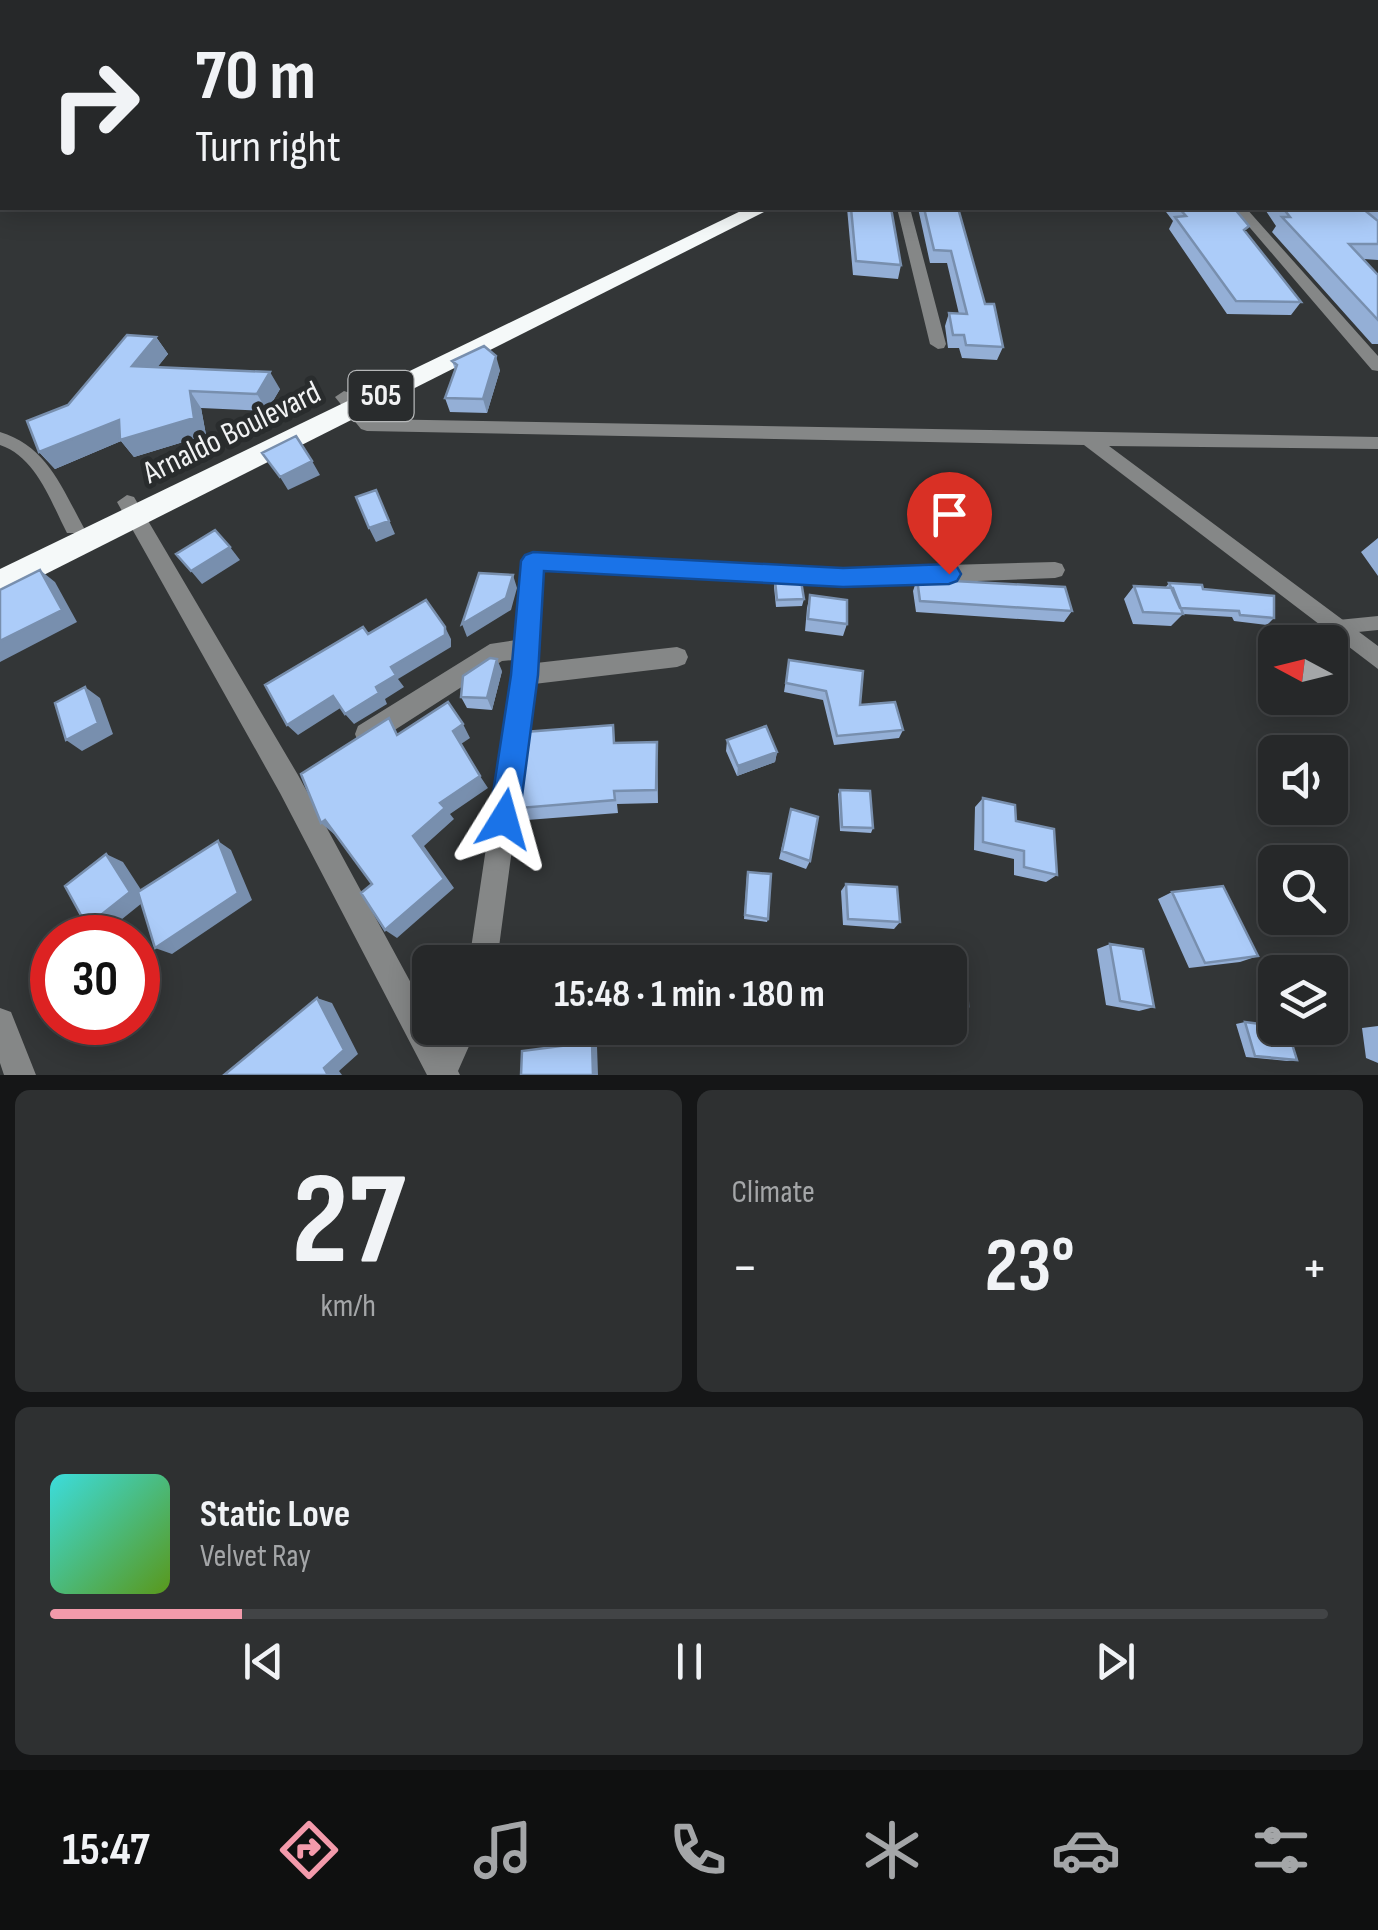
<!DOCTYPE html>
<html lang="en">
<head>
<meta charset="utf-8">
<style>
  :root { --surface:#262829; --page:#2e3031; --text:#f1f3f6; --muted:#a4a6a8; --line:#424446; --accent:#f39aab }
  body { margin:0; font-family:"Sofia Sans Condensed",sans-serif; background:var(--page); color:var(--text); height:100vh; display:flex; flex-direction:column; font-size:38px; white-space:nowrap }
  * { box-sizing:border-box; margin:0 }
  p { font-size:32px; color:var(--muted) }
  .icon { flex:none; width:55px; height:55px; fill:none; stroke:currentColor; stroke-width:2; stroke-linecap:round; stroke-linejoin:round }
  .map { position:relative; height:1075px; overflow:hidden }
  .sheet { display:flex; flex-direction:column; gap:15px; padding:15px; background:#151617; flex:1 }
  .sheet>* { flex:none }
  .top-card { position:absolute; left:0px; top:0px; width:1380px; height:210px; box-shadow:0 5px 25px #0003,0 0 0 2px var(--line); background:#262829; color:var(--text); overflow:hidden }
  .needle { width:65px; rotate:277deg }
  .buttons { position:absolute; left:1258px; top:625px; display:grid; gap:20px }
  .buttons a { display:grid; place-items:center; width:90px; height:90px; border-radius:15px; background:var(--surface); box-shadow:0 5px 25px #0003,0 0 0 2px var(--line); font-size:50px }
  .speed { position:absolute; left:30px; top:915px; display:flex; gap:20px; font-size:50px; font-weight:700; text-align:center }
  .speed>* { display:grid; place-content:center; width:130px; height:130px; border-radius:50%; background:var(--surface); box-shadow:0 5px 25px #0003,0 0 0 2px var(--line); line-height:1 }
  .speed .limit { border:15px solid #d22; background:#fff; color:#111 }
  .pin { position:absolute; display:grid; place-items:center; width:85px; height:85px; color:#fff; margin:-102px -42px; border-radius:50% 50% 50% 0; rotate:-45deg; box-shadow:0 0 10px #0007 }
  .pin .icon { rotate:45deg }
  .me { position:absolute; width:110px; margin:-55px; rotate:8deg; stroke-linejoin:round; filter:drop-shadow(0 0 8px #0008) }
  .turn { display:flex; align-items:center; gap:35px; height:210px; padding:0 30px; font-size:45px }
  .turn .icon { width:130px; height:130px; stroke-width:2.5 }
  .turn b { display:block; font-size:70px; line-height:85px }
  .big { font-size:75px; font-weight:700; line-height:1.1 }
  .sheet .widget { flex:1; display:flex; flex-direction:column; justify-content:center; gap:15px; min-width:0; padding:0 35px; border-radius:15px; background:var(--page) }
  .sheet .dial { align-items:center; gap:0 }
  .dial b { font-size:130px; line-height:1 }
  .song { display:flex; align-items:center; gap:30px }
  .cover { width:120px; height:120px; border-radius:15px; background:linear-gradient(135deg,hsl(180 70% 55%),hsl(90 70% 35%)) }
  .played { height:10px; border-radius:5px; background:linear-gradient(90deg,var(--accent) 15%,var(--line) 15%) }
  .keys { display:flex; justify-content:space-around; direction:ltr }
  .heat { display:flex; justify-content:space-between; align-items:center; font-size:55px; direction:ltr }
  .sheet .tiles { flex:1; display:grid; gap:15px; grid-template-columns:1fr 1fr }
  .widget:last-child { grid-column:span 2 }
  .trip { position:absolute; left:412px; top:945px; width:555px; height:100px; border-radius:15px; background:var(--surface); box-shadow:0 5px 25px #0003,0 0 0 2px var(--line); font-weight:700; line-height:100px; text-align:center }
  .tab-bar { display:flex; height:160px; justify-content:space-around; align-items:center; background:#0f1010; color:var(--muted) }
  .tab-bar .icon { width:70px; height:70px }
  .tab-bar .active { color:var(--accent) }
  .tab-bar b { font-size:45px; color:var(--text) }
  .map>svg:first-child { display:block }
  .lines { fill:none; stroke-linecap:round; stroke-linejoin:round }
  .lane { fill:#858787; fill-rule:evenodd }
  .street { fill:#858787; fill-rule:evenodd }
  .highway { fill:#f5f9f9; fill-rule:evenodd }
  .wall { fill:#94afd6 }
  .shaded-wall { fill:#788fae }
  .building { fill:#acccf9; stroke:#788fae; stroke-width:2.5 }
  .route { fill:#1a73e8; stroke:#114b97; stroke-width:2.5 }
  .labels { text-anchor:middle; dominant-baseline:central; stroke-width:10; stroke-linejoin:round; paint-order:stroke }
  .shield { fill:#292c2d; stroke:#b5b7b8; stroke-width:2.5 }
  .shield-label { font-size:30px; font-weight:bold; fill:#f1f2f3 }
  .street-label { font-size:32px; fill:#f1f2f3; stroke:#292c2d }
</style>
</head>
<body>
<div class="map">
<svg width="1378" height="1075" viewBox="0 0 1378 1075">
  <rect width="100%" height="100%" fill="#333637"/>
  <g class="lines">
    <path class="lane" d="M 1378,616 L 1378,630 L 1338,634 L 1332,632 L 1330,627 L 1332,622 L 1338,620 Z"/>
    <path class="street" d="M 1056,0 L 1065,0 L 1066,2 L 1057,2 Z
      M 897,208 L 910,208 L 946,344 L 944,348 L 938,349 L 930,344 Z
      M 1233,208 L 1246,208 L 1378,356 L 1378,371 L 1372,370 Z
      M 344,391 L 350,393 L 372,419 L 1378,437 L 1378,449 L 1109,446 L 1378,646 L 1378,669 L 1084,445 L 367,431 L 361,429 L 335,397 Z
      M 0,432 C 47,446 62,488 84,528 L 81,533 L 67,533 C 51,502 36,457 0,445 Z
      M 127,495 L 134,497 L 298,775 L 430,1018 L 430,1028 L 435,1028 L 441,1039 L 447,1028 L 477,1028 L 458,1071 L 460,1075 L 427,1075 L 280,793 L 117,502 Z
      M 533,553 L 843,568 L 1055,562 L 1062,564 L 1065,570 L 1062,576 L 1055,578 L 843,586 L 543,570 L 536,663 L 677,647 L 685,650 L 688,657 L 685,664 L 677,667 L 534,684 L 497,962 L 469,962 L 514,660 L 502,661 L 376,742 L 367,745 L 358,742 L 355,734 L 358,726 L 490,644 L 516,640 L 523,561 L 526,555 Z
      M 0,1008 L 11,1012 L 36,1075 L 4,1075 L 0,1063 Z"/>
    <path class="highway" d="M 747,208 L 772,208 L 0,597 L 0,569 Z"/>
  </g>
  <path class="wall" d="M 1378,145 L 1378,260 L 1364,259 L 1378,275 L 1378,344 L 1372,344 L 1272,232 L 1276,226 L 1264,208 L 1378,208 Z
    M 847,208 L 891,208 L 901,265 L 898,279 L 853,275 Z
    M 918,208 L 958,208 L 985,304 L 1003,347 L 997,360 L 962,358 L 959,348 L 948,348 L 945,326 L 949,313 L 959,314 L 947,263 L 930,263 Z
    M 1163,208 L 1234,208 L 1245,232 L 1301,302 L 1291,315 L 1227,314 L 1169,229 L 1173,221 Z
    M 156,337 L 168,354 L 157,367 L 280,389 L 267,411 L 201,408 L 206,435 L 134,457 L 121,441 L 55,469 L 39,452 L 68,405 Z
    M 452,361 L 500,370 L 487,413 L 450,412 L 445,398 L 455,370 Z
    M 1378,538 L 1378,576 L 1361,552 Z
    M 917,579 L 1072,611 L 1064,622 L 916,612 L 913,591 Z
    M 775,581 L 804,599 L 802,606 L 776,607 L 774,587 Z
    M 1169,583 L 1203,589 L 1274,618 L 1267,625 L 1234,621 L 1232,617 L 1183,614 L 1171,626 L 1133,624 L 1124,599 L 1134,586 L 1165,588 Z
    M 810,595 L 847,624 L 843,636 L 805,631 L 807,608 Z
    M 789,660 L 903,730 L 899,738 L 834,745 L 823,700 L 784,692 Z
    M 502,671 L 492,710 L 467,708 L 461,697 Z
    M 727,740 L 777,752 L 775,762 L 737,776 L 726,751 Z
    M 657,742 L 658,803 L 617,804 L 618,813 L 527,820 L 520,808 L 616,743 Z
    M 840,790 L 873,828 L 871,833 L 840,831 L 838,794 Z
    M 983,798 L 1016,821 L 1057,875 L 1046,882 L 1014,875 L 1014,859 L 974,850 L 975,807 Z
    M 791,809 L 810,861 L 806,869 L 779,859 Z
    M 747,875 L 768,919 L 767,922 L 744,919 Z
    M 846,884 L 900,922 L 894,929 L 843,925 L 841,891 Z
    M 1172,892 L 1258,956 L 1240,962 L 1189,968 L 1158,899 Z
    M 1110,944 L 1154,1007 L 1139,1011 L 1106,1005 L 1097,949 Z
    M 913,951 L 966,961 L 968,1006 L 959,1010 L 950,1008 L 950,962 L 886,962 L 906,962 L 906,957 Z
    M 1245,1022 L 1297,1060 L 1287,1061 L 1246,1057 L 1236,1024 Z
    M 1378,1026 L 1378,1063 L 1366,1058 L 1362,1028 Z"/>
  <path class="shaded-wall" d="M 156,337 L 168,354 L 145,383 L 132,366 Z
    M 496,356 L 500,370 L 487,413 L 483,399 Z
    M 270,372 L 280,389 L 267,411 L 257,394 Z
    M 190,391 L 201,408 L 206,435 L 134,457 L 121,441 L 55,469 L 39,452 Z
    M 312,461 L 320,475 L 288,490 L 280,477 Z
    M 376,490 L 395,534 L 376,542 L 369,528 Z
    M 230,547 L 240,560 L 202,584 L 191,571 Z
    M 40,570 L 55,582 L 77,622 L 0,662 L 0,641 Z
    M 513,575 L 517,588 L 511,610 L 467,637 L 462,624 Z
    M 445,627 L 451,639 L 451,647 L 398,679 L 404,687 L 385,699 L 387,704 L 354,724 L 345,714 L 376,687 L 391,667 Z
    M 497,659 L 502,671 L 492,710 L 487,698 Z
    M 85,687 L 100,698 L 113,734 L 82,751 L 66,740 Z
    M 333,696 L 342,707 L 298,735 L 287,725 Z
    M 463,724 L 470,738 L 461,744 L 453,731 Z
    M 777,752 L 775,762 L 737,776 L 738,766 Z
    M 480,776 L 488,788 L 450,814 L 454,819 L 424,846 L 454,888 L 397,938 L 385,930 L 413,836 L 440,803 Z
    M 325,820 L 339,832 L 334,834 L 321,823 Z
    M 218,841 L 231,850 L 252,900 L 172,954 L 155,948 Z
    M 106,854 L 123,862 L 147,899 L 106,932 L 87,926 Z
    M 317,998 L 332,1003 L 358,1054 L 339,1071 L 342,1075 L 328,1075 L 324,1068 Z
    M 592,1042 L 597,1046 L 598,1075 L 593,1075 Z"/>
  <path class="building" d="M 0,0 L 275,0 L 272,2 L 2,2 L 2,14 L 0,14 Z
    M 1078,0 L 1145,0 L 1147,2 L 1080,2 Z
    M 1179,0 L 1378,0 L 1378,80 L 1378,2 L 1170,2 Z
    M 851,208 L 891,208 L 901,265 L 856,261 Z
    M 924,208 L 958,208 L 985,304 L 994,304 L 1003,347 L 966,345 L 964,335 L 953,335 L 949,313 L 967,314 L 951,251 L 934,250 Z
    M 1179,208 L 1234,208 L 1249,226 L 1244,230 L 1301,302 L 1236,301 L 1175,217 L 1186,216 Z
    M 1283,208 L 1362,208 L 1378,221 L 1378,244 L 1349,244 L 1378,275 L 1378,320 L 1282,217 L 1290,217 Z
    M 127,335 L 156,337 L 132,366 L 270,372 L 257,394 L 190,391 L 194,418 L 120,440 L 119,420 L 39,452 L 27,421 L 68,405 Z
    M 484,346 L 496,356 L 483,399 L 445,398 L 457,365 L 452,361 Z
    M 296,436 L 312,461 L 280,477 L 262,453 Z
    M 376,490 L 389,521 L 369,528 L 356,497 Z
    M 215,530 L 230,547 L 191,571 L 176,554 Z
    M 40,570 L 62,610 L 0,641 L 0,590 Z
    M 479,573 L 513,575 L 506,598 L 462,624 Z
    M 917,579 L 1065,587 L 1072,611 L 920,601 Z
    M 775,581 L 801,581 L 804,599 L 777,600 Z
    M 1169,583 L 1202,585 L 1203,589 L 1274,596 L 1274,618 L 1240,615 L 1239,611 L 1180,608 Z
    M 1134,586 L 1173,588 L 1183,614 L 1143,612 Z
    M 810,595 L 847,600 L 847,624 L 808,619 Z
    M 426,600 L 445,627 L 445,635 L 391,667 L 396,675 L 376,687 L 379,693 L 345,714 L 333,696 L 287,725 L 265,685 L 363,627 L 368,634 Z
    M 490,658 L 497,659 L 487,698 L 461,697 L 463,676 Z
    M 789,660 L 863,671 L 860,705 L 895,702 L 903,730 L 837,736 L 826,691 L 786,683 Z
    M 85,687 L 98,723 L 66,740 L 55,703 Z
    M 448,702 L 463,724 L 453,731 L 480,776 L 440,803 L 445,808 L 413,836 L 444,879 L 385,930 L 361,893 L 372,884 L 325,820 L 321,823 L 301,774 L 389,718 L 397,735 Z
    M 613,725 L 614,743 L 657,742 L 656,790 L 614,791 L 615,800 L 520,808 L 525,732 Z
    M 766,726 L 777,752 L 738,766 L 727,740 Z
    M 840,790 L 870,791 L 873,828 L 842,827 Z
    M 983,798 L 1015,805 L 1016,821 L 1054,829 L 1057,875 L 1024,867 L 1024,851 L 983,842 Z
    M 791,809 L 818,817 L 810,861 L 782,851 Z
    M 218,841 L 238,893 L 155,948 L 138,892 Z
    M 106,854 L 130,892 L 87,926 L 65,886 Z
    M 748,872 L 771,874 L 768,919 L 745,915 Z
    M 846,884 L 897,887 L 900,922 L 848,919 Z
    M 1223,886 L 1258,956 L 1205,963 L 1172,892 Z
    M 1110,944 L 1143,949 L 1154,1007 L 1120,1001 Z
    M 913,951 L 966,961 L 968,1006 L 950,1003 L 950,962 L 886,962 L 913,962 Z
    M 742,957 L 753,962 L 720,962 Z
    M 317,998 L 344,1050 L 324,1068 L 328,1075 L 224,1075 Z
    M 1245,1022 L 1275,1026 L 1275,1028 L 1287,1028 L 1297,1060 L 1255,1056 Z
    M 592,1042 L 593,1075 L 521,1075 L 522,1051 Z"/>
  <path class="route" d="M 533,552 L 843,568 L 949,564 L 957,567 L 961,574 L 957,581 L 949,584 L 843,587 L 544,571 L 538,675 L 519,819 L 514,829 L 504,833 L 494,829 L 489,819 L 511,675 L 521,561 L 525,555 Z"/>
  <g class="labels">
    <rect class="shield" x="348.5" y="371" width="65" height="50" rx="8"/>
    <g class="shield-label">
      <text x="381" y="396">505</text>
    </g>
    <g class="street-label">
      <text transform="translate(232 433) rotate(-26)">Arnaldo Boulevard</text>
    </g>
  </g>
</svg>
<div class="buttons">
<a><svg class="needle" viewBox="-14 -14 28 28"><path d="M0-13l5 13h-10z" fill="#e53935"/><path d="M0 13l5-13h-10z" fill="#a4a6a8"/></svg></a>
<a><svg class="icon" aria-label="sound" viewBox="0 0 24 24"><path d="M4 9h4l5-4v14l-5-4H4zM17 9q2 3 0 6"/></svg></a>
<a><svg class="icon" aria-label="search" viewBox="0 0 24 24"><circle cx="10" cy="10" r="6"/><path d="M15 15l6 6"/></svg></a>
<a><svg class="icon" aria-label="layers" viewBox="0 0 24 24"><path d="M12 4l9 5-9 5-9-5zM3 14l9 5 9-5"/></svg></a>
</div>
<div class="speed"><div class="limit">30</div></div>
<div class="pin" style="left:949px;top:574px;background:#d93025"><svg class="icon" aria-label="arrive" viewBox="0 0 24 24"><path d="M6 21V4h12l-3 4 3 4H6"/></svg></div>
<svg class="me" style="left:504px;top:819px" viewBox="-20 -20 40 40"><path d="M0-17L14 15 0 8-14 15z" fill="#1a73e8" stroke="#fff" stroke-width="4"/></svg>
<div class="trip">15:48 · 1 min · 180 m</div>
<div class="top-card">
<div class="turn"><svg class="icon" aria-label="right" viewBox="0 0 24 24"><path d="M7 20v-9h11M14 6l5 5-5 5"/></svg><div><b>70 m</b>Turn right</div></div>
</div>
</div>
<section class="sheet">
<div class="tiles">
<div class="widget dial"><b>27</b><p>km/h</p></div>
<div class="widget"><p>Climate</p>
<div class="heat"><a>−</a><b class="big">23°</b><a>+</a></div>
</div>
<div class="widget">
<div class="song"><i class="cover"></i><div><b>Static Love</b><p>Velvet Ray</p></div></div>
<div class="played"></div>
<div class="keys"><svg class="icon" aria-label="previous" viewBox="0 0 24 24"><path d="M18 5L8 12l10 7zM5 5v14"/></svg><svg class="icon" aria-label="pause" viewBox="0 0 24 24"><path d="M8 5v14M16 5v14"/></svg><svg class="icon" aria-label="next" viewBox="0 0 24 24"><path d="M6 5l10 7-10 7zM19 5v14"/></svg></div>
</div>
</div>
</section>
<nav class="tab-bar">
<b>15:47</b>
<svg class="icon active" aria-label="directions" viewBox="0 0 24 24"><path d="M12 3l9 9-9 9-9-9zM9 14v-3h6M13 9l2 2-2 2"/></svg>
<svg class="icon" aria-label="music" viewBox="0 0 24 24"><path d="M9 18V5l10-2v13"/><circle cx="6" cy="18" r="3"/><circle cx="16" cy="16" r="3"/></svg>
<svg class="icon" aria-label="phone" viewBox="0 0 24 24"><path d="M5 4h4l2 5-3 2q2 4 5 5l2-3 5 2v4C11 20 4 13 5 4z"/></svg>
<svg class="icon" aria-label="climate" viewBox="0 0 24 24"><path d="M12 3v18M4 7l16 10M4 17L20 7"/></svg>
<svg class="icon" aria-label="car" viewBox="0 0 24 24"><path d="M5 17H2v-5l4-1 3-4h7l3 4 3 1v5h-3M9 17h6M6 11h13"/><circle cx="7" cy="17" r="2"/><circle cx="17" cy="17" r="2"/></svg>
<svg class="icon" aria-label="filters" viewBox="0 0 24 24"><path d="M4 7h16M4 17h16"/><circle cx="9" cy="7" r="2"/><circle cx="15" cy="17" r="2"/></svg>
</nav>
</body>
</html>
